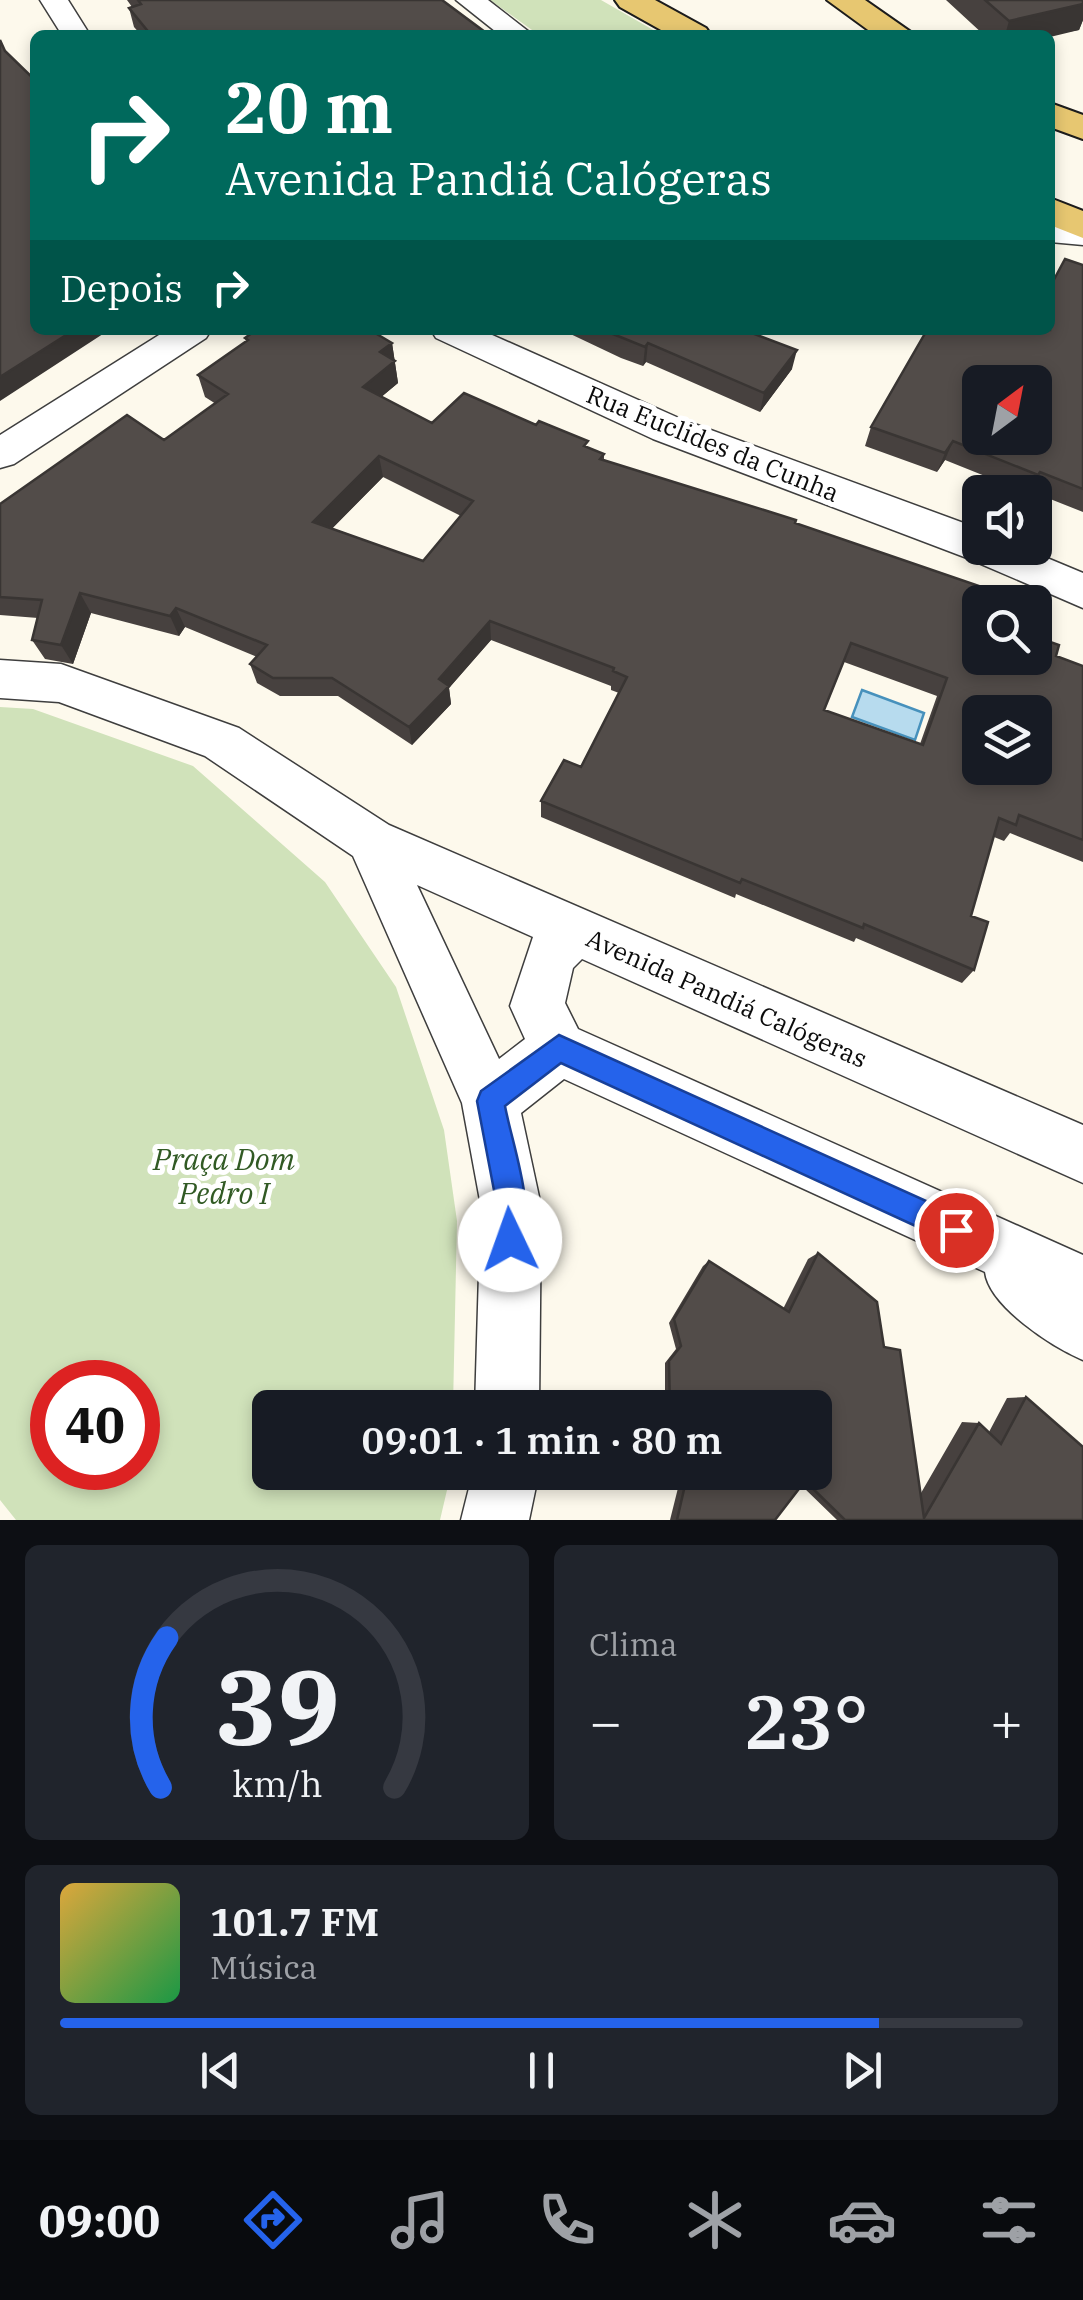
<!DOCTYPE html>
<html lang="pt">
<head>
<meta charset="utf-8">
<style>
  :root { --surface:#171b24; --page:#20242c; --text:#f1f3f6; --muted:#9ea1a6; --line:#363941; --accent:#2563eb }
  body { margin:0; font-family:"IBM Plex Serif",serif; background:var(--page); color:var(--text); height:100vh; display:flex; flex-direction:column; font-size:38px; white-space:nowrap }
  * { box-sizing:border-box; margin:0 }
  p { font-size:32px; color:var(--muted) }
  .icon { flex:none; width:55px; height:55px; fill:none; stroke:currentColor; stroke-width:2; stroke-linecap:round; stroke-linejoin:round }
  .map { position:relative; height:1520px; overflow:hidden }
  .drawer { display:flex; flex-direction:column; gap:25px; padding:25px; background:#0d0f14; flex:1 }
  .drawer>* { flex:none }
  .hud { position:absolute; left:30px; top:30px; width:1025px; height:305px; border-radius:15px; box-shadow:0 5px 15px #0003; background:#00695c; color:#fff; overflow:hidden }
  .needle { width:65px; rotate:32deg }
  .controls { position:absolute; left:962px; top:365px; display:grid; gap:20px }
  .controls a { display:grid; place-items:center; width:90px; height:90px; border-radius:15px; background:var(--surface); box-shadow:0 5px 15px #0003; font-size:50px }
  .speed { position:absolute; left:30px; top:1360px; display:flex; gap:20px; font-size:50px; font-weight:700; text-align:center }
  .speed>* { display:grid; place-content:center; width:130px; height:130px; border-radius:50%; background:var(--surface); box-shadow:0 5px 15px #0003; line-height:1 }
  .speed .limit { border:15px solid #d22; background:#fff; color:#111 }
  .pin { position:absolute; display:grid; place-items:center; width:85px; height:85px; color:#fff; margin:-42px; border:5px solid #fff; border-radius:50%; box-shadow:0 2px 10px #0007 }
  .me { position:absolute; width:110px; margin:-55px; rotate:357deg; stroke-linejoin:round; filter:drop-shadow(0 0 8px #0008) }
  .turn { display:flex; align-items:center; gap:35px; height:210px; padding:0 30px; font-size:45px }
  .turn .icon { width:130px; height:130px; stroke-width:2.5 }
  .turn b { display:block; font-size:70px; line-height:85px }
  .then { display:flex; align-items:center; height:95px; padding:0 30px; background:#0003; gap:20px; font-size:38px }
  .big { font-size:75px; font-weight:600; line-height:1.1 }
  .drawer .card { flex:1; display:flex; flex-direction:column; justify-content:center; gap:15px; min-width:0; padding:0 35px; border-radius:15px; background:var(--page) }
  .drawer .dial { align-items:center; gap:0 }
  .dial svg { height:260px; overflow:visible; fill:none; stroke:var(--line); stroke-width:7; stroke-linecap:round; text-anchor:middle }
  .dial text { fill:var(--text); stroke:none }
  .song { display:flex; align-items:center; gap:30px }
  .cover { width:120px; height:120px; border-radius:15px; background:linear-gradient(135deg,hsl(40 70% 55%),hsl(140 70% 35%)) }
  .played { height:10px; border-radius:5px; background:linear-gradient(90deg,var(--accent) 85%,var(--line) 85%) }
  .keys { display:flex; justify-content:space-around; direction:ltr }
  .heat { display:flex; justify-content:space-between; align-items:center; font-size:55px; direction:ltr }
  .drawer .tiles { flex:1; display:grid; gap:25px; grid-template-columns:1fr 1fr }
  .card:last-child { grid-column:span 2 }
  .trip { position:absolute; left:252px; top:1390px; width:580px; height:100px; border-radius:15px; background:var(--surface); box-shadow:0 5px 15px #0003; font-weight:600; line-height:100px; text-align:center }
  .tab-bar { display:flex; height:160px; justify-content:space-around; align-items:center; background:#090b0e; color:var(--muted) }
  .tab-bar .icon { width:70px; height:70px }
  .tab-bar .active { color:var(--accent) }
  .tab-bar b { font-size:45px; color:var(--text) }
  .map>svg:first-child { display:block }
  .green { fill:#d0e2ba; fill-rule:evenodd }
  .water { fill:#b7dbee; stroke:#4791bc; stroke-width:2.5 }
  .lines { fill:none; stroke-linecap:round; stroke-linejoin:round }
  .minor-casing { stroke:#3e3e3e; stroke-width:3 }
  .major-casing { stroke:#1c1c1c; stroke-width:4 }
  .minor { fill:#fff; fill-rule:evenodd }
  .major { fill:#e7c771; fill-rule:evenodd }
  .wall { fill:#47413f; fill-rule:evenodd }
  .shaded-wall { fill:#393533 }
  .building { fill:#524c49; stroke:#393533; stroke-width:2.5; fill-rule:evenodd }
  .route { fill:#2563eb; stroke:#184099; stroke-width:2.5 }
  .labels { text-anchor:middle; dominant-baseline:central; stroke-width:10; stroke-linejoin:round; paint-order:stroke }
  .street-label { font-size:25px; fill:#0b0b0b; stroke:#fff }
  .near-park-label { font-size:30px; font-style:italic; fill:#315a24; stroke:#fff }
</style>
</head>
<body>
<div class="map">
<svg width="1083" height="1520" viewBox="0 0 1083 1520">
  <rect width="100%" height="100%" fill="#fdf9ec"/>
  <path class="green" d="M 490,0 L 601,0 L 662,35 L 539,35 Z
    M 0,707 L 33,709 L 193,766 L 325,882 L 396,987 L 444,1130 L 457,1221 L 453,1407 L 270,1408 L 270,1472 L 451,1473 L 440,1520 L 16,1520 L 0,1500 ZM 52,1382 L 138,1382 L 138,1468 L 52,1468 Z"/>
  <path class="water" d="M 862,690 L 924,713 L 915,740 L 852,717 Z"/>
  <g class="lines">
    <g class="minor-casing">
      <path id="minor" d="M 40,0 L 68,0 L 90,35 L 62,35 Z
        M 456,0 L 488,0 L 533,35 L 500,35 Z
        M 1050,222 L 1083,225 L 1083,245 L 1050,242 Z
        M 167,330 L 211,330 L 206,338 L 14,464 L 0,468 L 0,435 Z
        M 431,330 L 481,330 L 681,419 L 980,529 L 980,548 L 1023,548 L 1083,573 L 1083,608 L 967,558 L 653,439 L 436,338 Z
        M 0,660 L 61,664 L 239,728 L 389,825 L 1083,1125 L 1083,1183 L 582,959 L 573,968 L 565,1003 L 578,1029 L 1083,1255 L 1083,1360 C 1052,1347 989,1306 985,1272 L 564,1079 L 521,1113 L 541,1206 L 539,1408 L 475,1408 L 481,1206 L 462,1103 L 353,856 L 205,756 L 59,702 L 0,698 ZM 417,885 L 533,937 L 510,1006 L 525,1039 L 499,1059 Z
        M 473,1472 L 539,1472 L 529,1520 L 461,1520 Z"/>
    </g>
    <g class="major-casing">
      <path id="major" d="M 615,0 L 655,0 L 706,28 L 711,35 L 670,35 L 620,7 Z
        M 827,0 L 865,0 L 915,35 L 875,35 Z
        M 1050,103 L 1083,115 L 1083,139 L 1050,127 Z
        M 1050,198 L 1083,211 L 1083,238 L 1050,225 Z"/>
    </g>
    <use href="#minor" class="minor"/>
    <use href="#major" class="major"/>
  </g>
  <path class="wall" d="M 127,0 L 442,0 L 485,32 L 485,35 L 141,35 L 134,27 L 129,8 L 132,7 Z
    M 946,0 L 1083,0 L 1083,20 L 1079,30 L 1050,35 L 984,35 Z
    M 1083,265 L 1083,512 L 1030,491 L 1029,492 L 1025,492 L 945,460 L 937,472 L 865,446 L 871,427 L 1020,331 L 1050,330 Z
    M 251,330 L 370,330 L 392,343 L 398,383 L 381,397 L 432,423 L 588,447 L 604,454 L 604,460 L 795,523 L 972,605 L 1036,637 L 1056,656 L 1083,666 L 1083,862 L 1010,833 L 1004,841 L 994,837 L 971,916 L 974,970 L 962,983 L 856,938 L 854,942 L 736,894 L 735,898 L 541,817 L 541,801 L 581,767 L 619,693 L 611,690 L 611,686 L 491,640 L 449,688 L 451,704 L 412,745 L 338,696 L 280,696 L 257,683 L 250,664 L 257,657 L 185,627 L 179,636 L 91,613 L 73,664 L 45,659 L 32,640 L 38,618 L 0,615 L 0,504 L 164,440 L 216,404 L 205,397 L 198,375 L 246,342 L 245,338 L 252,333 ZM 383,477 L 461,516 L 423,561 L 332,528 ZM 844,662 L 937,696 L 920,744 L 824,710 Z
    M 562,330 L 744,330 L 792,369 L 760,412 L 646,362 L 643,366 L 621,358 Z
    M 818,1253 L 884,1347 L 921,1493 L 962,1422 L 979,1423 L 989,1432 L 1007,1398 L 1026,1397 L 1083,1520 L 837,1520 L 802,1486 L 775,1520 L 670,1520 L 682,1472 L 815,1472 L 815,1408 L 665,1408 L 665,1363 L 676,1349 L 669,1323 L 703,1266 L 709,1261 L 783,1309 L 808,1259 Z"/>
  <path class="shaded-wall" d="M 1083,4 L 1083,20 L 1079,30 L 1050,37 L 1050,35 L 1005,35 L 1009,21 Z
    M 74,330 L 109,330 L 0,401 L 0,377 Z
    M 392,343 L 398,383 L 367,409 L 363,387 L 380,352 Z
    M 648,343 L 646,362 L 643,366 L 645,347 Z
    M 797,350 L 792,369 L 760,412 L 764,393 Z
    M 953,441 L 945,460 L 937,472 L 945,453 Z
    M 379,456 L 383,477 L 319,542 L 313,522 Z
    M 80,593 L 91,613 L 73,664 L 61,645 Z
    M 176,608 L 185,627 L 179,636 L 170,616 Z
    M 490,621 L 491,640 L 449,688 L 451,704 L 412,745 L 409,727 L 439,679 Z"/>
  <path class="building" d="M 138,0 L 442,0 L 485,32 L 478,35 L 151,35 L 129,8 L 141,4 Z
    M 985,0 L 1083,0 L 1083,4 L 1009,21 Z
    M 0,40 L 5,51 L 35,80 L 35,330 L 74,330 L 0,377 Z
    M 1065,259 L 1083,265 L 1083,489 L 1040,472 L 1038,475 L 953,441 L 945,453 L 871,427 L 927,330 L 1050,330 L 1050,287 ZM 980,382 L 1035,382 L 1035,438 L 980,438 Z
    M 256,330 L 370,330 L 392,343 L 380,352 L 395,361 L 363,387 L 432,423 L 464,393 L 536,425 L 539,421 L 588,441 L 584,446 L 604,454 L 600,459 L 796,520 L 795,523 L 979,586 L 972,605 L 980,608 L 980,658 L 1035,658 L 1035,626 L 1039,628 L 1036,637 L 1059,645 L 1056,656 L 1083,666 L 1083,840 L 1019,815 L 1016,825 L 999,818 L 971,916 L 988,922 L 974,970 L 864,924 L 863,928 L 742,879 L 740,883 L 541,801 L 564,760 L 581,767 L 627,677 L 613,671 L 614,668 L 490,621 L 439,679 L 449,686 L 409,727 L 332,678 L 273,678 L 250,664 L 267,645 L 176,608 L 170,616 L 80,593 L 61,645 L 32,640 L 42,600 L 0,597 L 0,504 L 127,415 L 164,440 L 228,394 L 198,375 L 248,340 L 245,338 ZM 379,456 L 473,501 L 423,561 L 313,522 ZM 851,643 L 947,678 L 923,745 L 824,710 ZM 980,712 L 1035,712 L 1035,768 L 980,768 Z
    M 603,330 L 744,330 L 797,350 L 764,393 L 648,343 L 645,347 Z
    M 818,1253 L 877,1302 L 884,1347 L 900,1350 L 924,1518 L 979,1423 L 1001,1444 L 1026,1397 L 1083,1447 L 1083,1520 L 845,1520 L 805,1481 L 775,1520 L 677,1520 L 688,1472 L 815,1472 L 815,1408 L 670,1408 L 669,1361 L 681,1346 L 674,1319 L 709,1261 L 789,1312 Z"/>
  <path class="route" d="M 559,1035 L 966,1219 L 971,1230 L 966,1240 L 956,1244 L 946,1240 L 561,1063 L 505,1106 C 513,1148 537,1209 520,1250 L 510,1254 L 500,1250 L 496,1240 L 497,1206 L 477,1101 L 481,1091 Z"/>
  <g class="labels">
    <g class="street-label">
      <text transform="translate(713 443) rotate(22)">Rua Euclides da Cunha</text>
      <text transform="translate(727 998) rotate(24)">Avenida Pandiá Calógeras</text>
    </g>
    <g class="near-park-label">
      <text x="224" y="1158">Praça Dom<tspan x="224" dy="34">Pedro I</tspan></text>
    </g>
  </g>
</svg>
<div class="controls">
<a><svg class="needle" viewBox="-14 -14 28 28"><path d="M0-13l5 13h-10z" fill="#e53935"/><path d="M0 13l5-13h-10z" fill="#9ea1a6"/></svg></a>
<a><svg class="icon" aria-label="sound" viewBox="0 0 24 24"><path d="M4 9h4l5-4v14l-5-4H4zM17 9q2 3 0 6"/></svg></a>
<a><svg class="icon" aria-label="search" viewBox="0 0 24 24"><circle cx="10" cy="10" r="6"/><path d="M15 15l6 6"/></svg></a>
<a><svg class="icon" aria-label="layers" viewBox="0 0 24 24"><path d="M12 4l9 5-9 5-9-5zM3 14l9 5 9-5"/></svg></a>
</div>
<div class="speed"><div class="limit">40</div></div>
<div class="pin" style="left:956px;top:1230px;background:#d93025"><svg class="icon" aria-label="arrive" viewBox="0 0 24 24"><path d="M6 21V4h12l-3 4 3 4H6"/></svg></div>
<svg class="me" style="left:510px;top:1240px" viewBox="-20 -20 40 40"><circle r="19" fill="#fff"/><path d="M0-13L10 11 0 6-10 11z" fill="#2563eb"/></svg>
<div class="trip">09:01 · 1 min · 80 m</div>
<div class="hud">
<div class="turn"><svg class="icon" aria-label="right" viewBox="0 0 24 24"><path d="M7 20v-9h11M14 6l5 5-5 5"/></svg><div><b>20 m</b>Avenida Pandiá Calógeras</div></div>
<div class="then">Depois<svg class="icon" aria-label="right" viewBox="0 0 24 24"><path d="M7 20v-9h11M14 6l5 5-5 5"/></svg></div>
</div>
</div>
<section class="drawer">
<div class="tiles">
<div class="card dial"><svg viewBox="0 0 100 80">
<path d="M14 69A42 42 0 1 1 86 69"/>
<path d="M14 69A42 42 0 0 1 16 23" stroke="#2563eb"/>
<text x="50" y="56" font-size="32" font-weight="700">39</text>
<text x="50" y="72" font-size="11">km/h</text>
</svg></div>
<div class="card"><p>Clima</p>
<div class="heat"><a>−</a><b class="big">23°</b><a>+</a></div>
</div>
<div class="card">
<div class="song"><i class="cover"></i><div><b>101.7 FM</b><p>Música</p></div></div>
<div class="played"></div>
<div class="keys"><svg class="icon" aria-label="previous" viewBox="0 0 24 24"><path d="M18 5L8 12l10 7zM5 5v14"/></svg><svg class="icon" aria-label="pause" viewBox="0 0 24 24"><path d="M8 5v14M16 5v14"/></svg><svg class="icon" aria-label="next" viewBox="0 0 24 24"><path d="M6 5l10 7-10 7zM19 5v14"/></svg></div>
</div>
</div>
</section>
<nav class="tab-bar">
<b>09:00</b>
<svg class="icon active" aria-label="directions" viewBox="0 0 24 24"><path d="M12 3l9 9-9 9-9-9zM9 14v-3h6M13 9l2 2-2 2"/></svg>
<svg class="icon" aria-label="music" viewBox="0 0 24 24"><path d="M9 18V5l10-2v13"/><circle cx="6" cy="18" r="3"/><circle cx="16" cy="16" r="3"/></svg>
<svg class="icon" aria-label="phone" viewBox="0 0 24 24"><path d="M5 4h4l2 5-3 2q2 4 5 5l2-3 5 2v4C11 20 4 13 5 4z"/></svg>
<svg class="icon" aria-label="climate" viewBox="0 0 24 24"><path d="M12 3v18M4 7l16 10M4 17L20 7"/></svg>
<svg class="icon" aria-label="car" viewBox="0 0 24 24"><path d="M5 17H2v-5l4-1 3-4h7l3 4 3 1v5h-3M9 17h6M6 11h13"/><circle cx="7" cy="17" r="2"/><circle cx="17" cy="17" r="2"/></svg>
<svg class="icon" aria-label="filters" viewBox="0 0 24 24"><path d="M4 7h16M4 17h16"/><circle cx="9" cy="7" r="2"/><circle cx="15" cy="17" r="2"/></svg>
</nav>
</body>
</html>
